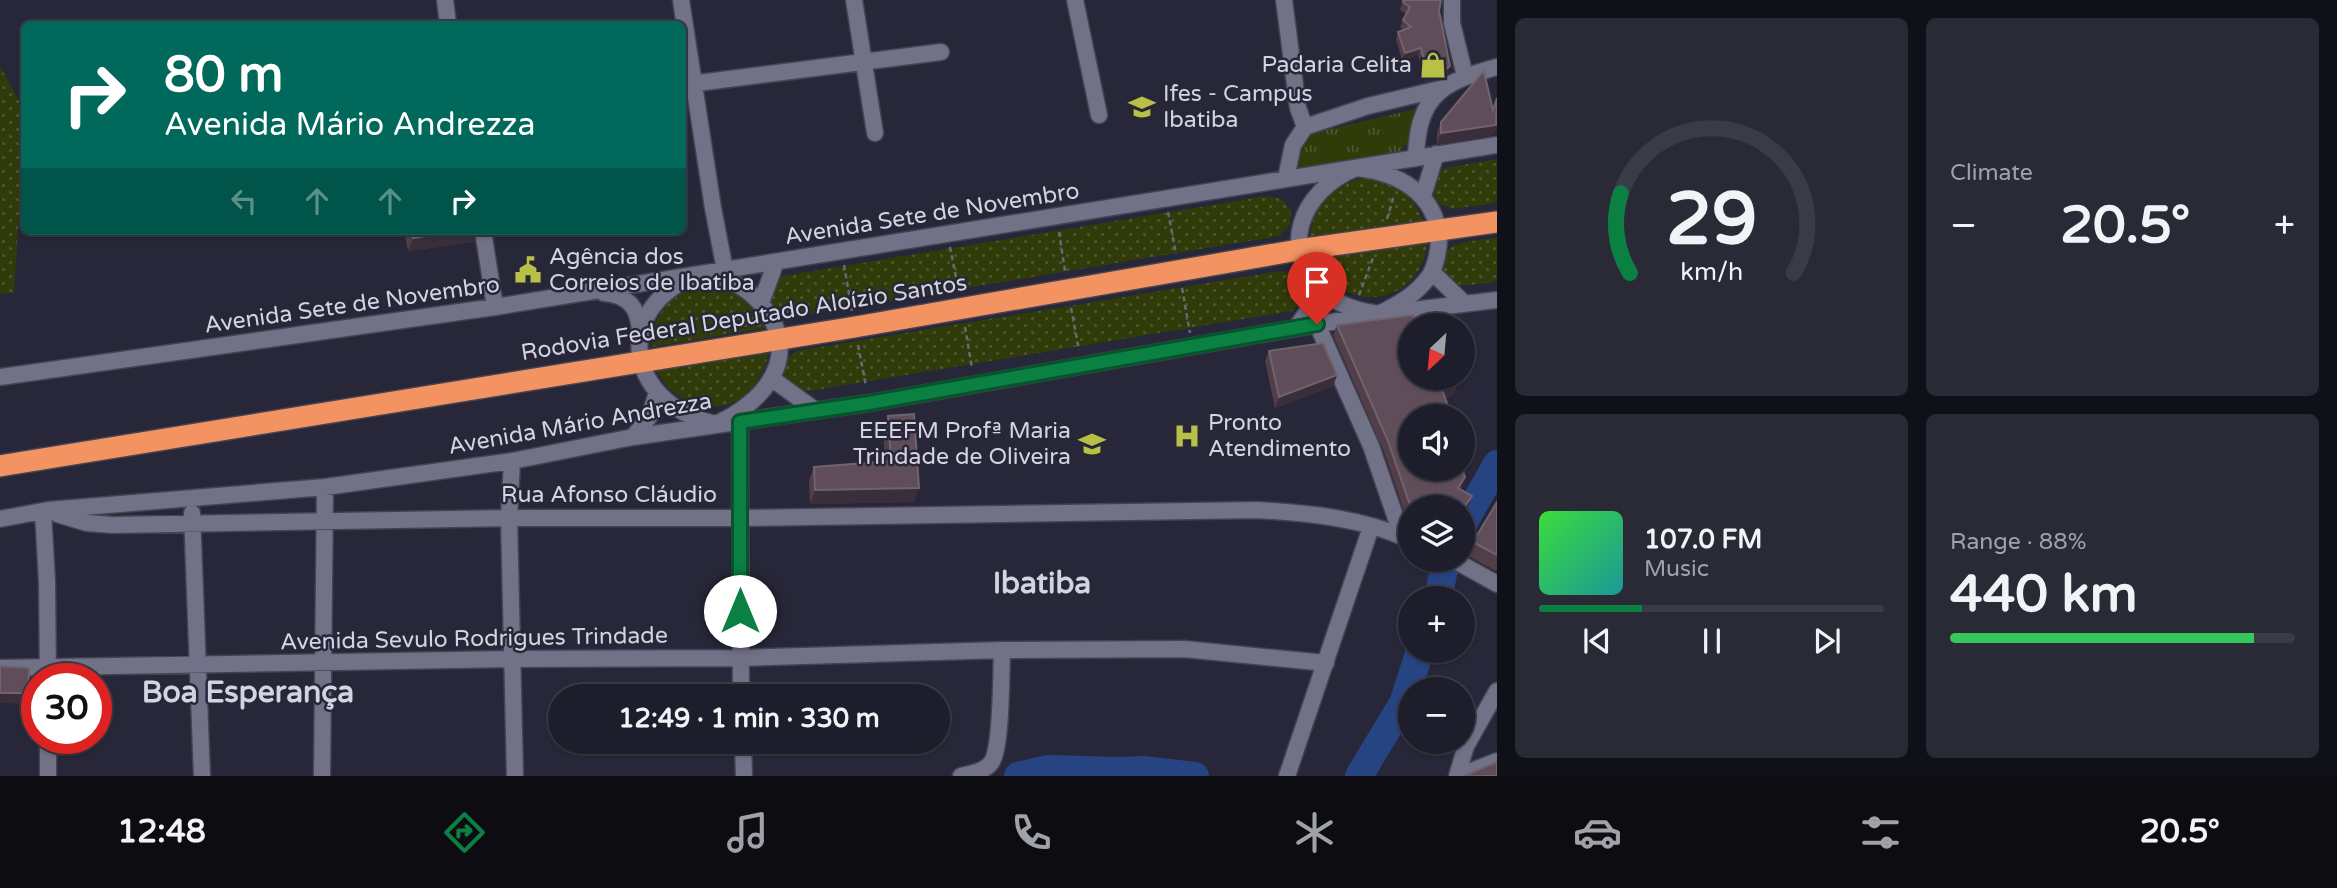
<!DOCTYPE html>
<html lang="en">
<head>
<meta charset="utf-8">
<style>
  :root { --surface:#1d1d2b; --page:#2a2a37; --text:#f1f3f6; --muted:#a0a2a9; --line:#3b3b47; --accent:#0b8043 }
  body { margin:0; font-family:"Varela Round",sans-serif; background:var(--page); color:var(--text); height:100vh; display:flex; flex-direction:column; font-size:26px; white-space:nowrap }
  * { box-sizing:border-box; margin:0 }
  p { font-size:23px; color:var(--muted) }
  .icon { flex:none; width:38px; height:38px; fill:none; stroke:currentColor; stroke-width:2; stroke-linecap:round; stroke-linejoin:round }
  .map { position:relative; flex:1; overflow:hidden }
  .sheet { display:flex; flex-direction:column; gap:18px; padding:18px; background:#101018; width:840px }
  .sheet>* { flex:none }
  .hud { position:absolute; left:21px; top:21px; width:665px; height:214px; border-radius:10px; box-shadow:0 2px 5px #0004,0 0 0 2px var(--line); background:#00695c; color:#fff; overflow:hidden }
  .needle { width:46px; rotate:206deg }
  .fabs { position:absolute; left:1398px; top:313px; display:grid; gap:14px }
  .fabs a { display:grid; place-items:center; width:77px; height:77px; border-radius:50%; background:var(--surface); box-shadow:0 2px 5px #0004,0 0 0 2px var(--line); font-size:35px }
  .speed { position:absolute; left:21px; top:663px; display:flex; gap:14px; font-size:35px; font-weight:700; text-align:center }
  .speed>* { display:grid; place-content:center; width:91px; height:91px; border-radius:50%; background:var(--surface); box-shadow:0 2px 5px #0004,0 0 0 2px var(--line); line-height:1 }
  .speed .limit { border:10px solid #d22; background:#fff; color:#111 }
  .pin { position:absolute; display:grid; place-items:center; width:60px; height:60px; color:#fff; margin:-72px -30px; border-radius:50% 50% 50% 0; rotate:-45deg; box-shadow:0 0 7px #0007 }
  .pin .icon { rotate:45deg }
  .me { position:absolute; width:77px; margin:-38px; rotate:0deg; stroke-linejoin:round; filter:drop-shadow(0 0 5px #0008) }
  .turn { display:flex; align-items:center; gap:24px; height:147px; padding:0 28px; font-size:32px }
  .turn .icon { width:91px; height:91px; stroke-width:2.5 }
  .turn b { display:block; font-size:49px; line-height:60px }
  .lanes { display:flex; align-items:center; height:66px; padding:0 28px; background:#0003; justify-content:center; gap:35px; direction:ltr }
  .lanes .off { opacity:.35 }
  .big { font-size:52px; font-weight:800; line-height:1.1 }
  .sheet .card { flex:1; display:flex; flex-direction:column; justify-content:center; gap:10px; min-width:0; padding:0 24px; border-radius:10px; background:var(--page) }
  .sheet .dial { align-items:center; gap:0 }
  .dial svg { height:182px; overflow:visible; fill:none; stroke:var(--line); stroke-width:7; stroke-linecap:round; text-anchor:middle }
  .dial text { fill:var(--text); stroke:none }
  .song { display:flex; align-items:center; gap:21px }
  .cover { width:84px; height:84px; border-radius:10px; background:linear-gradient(135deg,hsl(120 70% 55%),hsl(180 70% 35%)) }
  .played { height:7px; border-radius:4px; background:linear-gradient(90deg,var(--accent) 30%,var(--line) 30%) }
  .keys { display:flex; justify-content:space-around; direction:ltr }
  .heat { display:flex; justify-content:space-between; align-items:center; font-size:38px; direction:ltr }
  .charge { height:10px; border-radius:5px; background:linear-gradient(90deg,#34c759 88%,var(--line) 0) }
  .sheet .tiles { flex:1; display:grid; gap:18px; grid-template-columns:repeat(2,1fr) }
  .trip { position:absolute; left:548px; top:684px; width:402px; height:70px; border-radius:35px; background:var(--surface); box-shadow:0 2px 5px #0004,0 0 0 2px var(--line); font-weight:800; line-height:70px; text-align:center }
  .dock { display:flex; height:112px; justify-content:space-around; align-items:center; background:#0c0c11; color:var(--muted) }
  .dock .icon { width:49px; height:49px }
  .dock .on { color:var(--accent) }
  .dock b { font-size:32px; color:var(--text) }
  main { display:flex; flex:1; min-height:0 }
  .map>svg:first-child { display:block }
  .grass { fill:url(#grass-dots) }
  .park { fill:url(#park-tufts) }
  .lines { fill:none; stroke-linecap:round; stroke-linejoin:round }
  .river { stroke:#264482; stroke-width:28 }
  .minor-casing { stroke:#434352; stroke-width:19 }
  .highway-casing { stroke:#434352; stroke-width:24 }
  .path { stroke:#686877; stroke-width:2.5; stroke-dasharray:5 3.5; stroke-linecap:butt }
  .minor { stroke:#717187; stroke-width:16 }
  .highway { stroke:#f39362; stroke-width:21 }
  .wall { fill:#513e48 }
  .shaded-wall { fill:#3a2e3b }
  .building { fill:#5f4e59; stroke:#71636e; stroke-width:2 }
  .route-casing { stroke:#07532c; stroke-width:18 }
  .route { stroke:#0b8043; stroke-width:12 }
  .labels { text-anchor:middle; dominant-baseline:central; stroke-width:5; stroke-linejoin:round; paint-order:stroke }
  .poi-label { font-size:23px; fill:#d4d4e0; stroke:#272739; text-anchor:start }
  .street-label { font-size:23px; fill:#d4d4e0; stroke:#272739 }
  .district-label { font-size:30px; font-weight:bold; fill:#d4d4e0; stroke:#272739 }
</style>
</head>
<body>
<main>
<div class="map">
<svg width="1497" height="776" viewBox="0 0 1497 776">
  <defs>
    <pattern id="grass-dots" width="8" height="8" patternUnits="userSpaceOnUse" patternTransform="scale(1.75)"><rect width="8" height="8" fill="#303b09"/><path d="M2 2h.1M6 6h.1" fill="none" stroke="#4d562d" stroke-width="1.8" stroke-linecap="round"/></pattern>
    <pattern id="park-tufts" width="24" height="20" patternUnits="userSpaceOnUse" patternTransform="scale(1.75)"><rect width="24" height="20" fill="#303b09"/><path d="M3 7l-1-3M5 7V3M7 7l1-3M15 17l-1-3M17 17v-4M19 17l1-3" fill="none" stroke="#4d562d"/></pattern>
  </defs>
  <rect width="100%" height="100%" fill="#272739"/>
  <path class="grass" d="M 0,66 L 24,110 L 24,194 L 19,212 L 14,293 L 0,294 Z
    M 1497,159 L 1497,203 L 1451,209 L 1437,202 L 1432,187 L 1439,173 L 1445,168 Z
    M 1365,178 C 1394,180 1413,194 1423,221 L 1310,238 C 1312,205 1332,183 1365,178 Z
    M 1267,196 L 1282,199 L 1291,211 L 1290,225 L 1279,236 L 797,316 L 781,314 C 767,302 767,286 783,276 Z
    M 1497,238 L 1497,281 C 1480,284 1442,294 1442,264 C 1442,259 1445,253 1449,249 C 1460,240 1483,240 1497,238 Z
    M 1428,241 C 1420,308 1342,317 1314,257 Z
    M 1280,271 L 1295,274 L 1304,285 L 1303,300 L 1292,311 L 810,391 C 791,392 780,379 785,361 L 796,351 Z
    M 707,286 C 736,289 753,301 765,328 L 651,347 C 653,312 672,291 707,286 Z
    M 769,351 C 757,417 686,427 655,368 Z"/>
  <path class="park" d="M 1416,109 C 1416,131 1412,143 1394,155 L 1294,171 L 1301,142 L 1309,134 Z"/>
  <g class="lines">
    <path class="river" d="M 1463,524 L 1497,464
      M 1438,598 L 1446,560
      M 1018,776 L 1049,769 L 1120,771 L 1143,770 L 1195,776
      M 1359,776 L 1403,703 L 1420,651"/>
    <g class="minor-casing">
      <path id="minor" d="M 445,0 L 448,24
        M 681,0 L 713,208 L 725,270
        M 854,0 L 875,133
        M 1075,0 L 1099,115
        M 1284,0 L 1298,108 L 1305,127
        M 1452,0 L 1452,23 L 1465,76
        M 682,85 L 941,52
        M 1416,157 C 1418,95 1442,82 1497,67
        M 1356,168 C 1397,172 1436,193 1439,238 C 1439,249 1436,265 1430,275 C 1417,294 1399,304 1379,314 C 1361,311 1343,307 1329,296 C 1275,253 1300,191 1356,168 Z
        M 1286,178 L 1293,145 L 1305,127 L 1368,106 L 1440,89
        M 1423,196 L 1436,154
        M 483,231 L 495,307
        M 1432,272 L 1465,304
        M 699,274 C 726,276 749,287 765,309 C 802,358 763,403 716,424 C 626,405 609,308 699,274 Z
        M 604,293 C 629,295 639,308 640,333
        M 761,303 L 776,262
        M 1317,324 L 1371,446 L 1402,536
        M 1296,328 L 1322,290
        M 0,377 L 495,307 L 1497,145
        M 771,378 L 815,410
        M 740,422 L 741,696
        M 633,437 L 649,417 L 657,393
        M 512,461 L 509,518 L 515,776
        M 43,511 L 47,582 L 48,679
        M 192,513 L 202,776
        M 57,514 L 87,523 L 113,525 L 509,518 L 740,518 L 1257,510 C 1308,513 1363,518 1410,540
        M 0,519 L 48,510 L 325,487 L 512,461 L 633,437 L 869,403 L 1296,328 L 1379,314 L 1497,300
        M 1454,560 L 1497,584
        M 0,668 L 512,659 L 740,658 L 1002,650 L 1184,649 L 1326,663
        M 743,742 L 744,776
        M 48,776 L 48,738
        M 322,776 L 325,487
        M 961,776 C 972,773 984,772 991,763 C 1002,749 1001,672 1002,650
        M 1287,776 L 1371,527
        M 1457,776 L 1466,746 L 1497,691
        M 1459,776 L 1497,761"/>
    </g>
    <g class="highway-casing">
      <path id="highway" d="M 0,466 L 855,327 L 1298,250 L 1497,222"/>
    </g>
    <path class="path" d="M 1168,212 L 1176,254
      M 1387,219 L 1394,195
      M 1059,232 L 1065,271
      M 950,247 L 959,292
      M 844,265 L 852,311
      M 1182,288 L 1190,333
      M 1359,295 L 1373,258
      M 1071,308 L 1079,350
      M 965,327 L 972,368
      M 858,345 L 866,386"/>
    <use href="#minor" class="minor"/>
    <use href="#highway" class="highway"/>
  </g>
  <path class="wall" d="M 1403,0 L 1441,0 L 1439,11 L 1448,73 L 1440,79 L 1425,82 L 1418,55 L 1402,60 L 1396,39 L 1398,32 L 1404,30 L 1400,27 L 1406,14 L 1400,10 Z
    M 1497,98 L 1497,132 L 1494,132 L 1493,135 L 1437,144 L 1437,132 L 1441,122 L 1493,109 Z
    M 404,231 L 477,231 L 473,242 L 408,251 Z
    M 1337,325 L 1424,379 L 1458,383 L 1454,394 L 1445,398 L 1410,416 L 1462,488 L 1460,489 L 1472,496 L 1468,507 L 1463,514 L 1463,508 L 1410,508 L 1410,528 L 1384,452 L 1333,335 Z
    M 1269,351 L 1337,375 L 1333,386 L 1275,408 L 1265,361 Z
    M 888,416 L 919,488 L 914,502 L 810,504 L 809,480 L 814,467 L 885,462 L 883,429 Z
    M 1497,502 L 1497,570 L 1496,571 L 1468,556 L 1473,542 Z"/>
  <path class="shaded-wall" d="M 1421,48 L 1418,55 L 1402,60 L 1405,53 Z
    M 1450,66 L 1448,73 L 1440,79 L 1425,82 L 1428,75 Z
    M 1496,122 L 1497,122 L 1497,132 L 1494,132 L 1493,135 L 1437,144 L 1441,133 Z
    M 458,231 L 477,231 L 473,242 L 408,251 L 413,238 Z
    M 1337,375 L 1333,386 L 1275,408 L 1279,397 Z
    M 1458,383 L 1454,394 L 1438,400 L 1442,390 Z
    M 1465,477 L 1462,488 L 1454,498 L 1458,488 Z
    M 919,488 L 914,502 L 810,504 L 815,490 Z
    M 1472,496 L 1468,507 L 1463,514 L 1463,509 Z
    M 0,693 L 28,693 L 24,704 L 0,703 Z"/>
  <path class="building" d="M 1403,0 L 1441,0 L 1439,11 L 1450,66 L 1442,72 L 1428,75 L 1421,48 L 1405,53 L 1398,32 L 1411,27 L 1403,20 L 1410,7 L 1403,2 Z
    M 1484,72 L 1493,110 L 1497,98 L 1496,125 L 1441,133 L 1441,122 L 1481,74 Z
    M 412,231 L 458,231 L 413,238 Z
    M 1413,315 L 1415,326 L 1410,326 L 1410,378 L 1424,378 L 1424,379 L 1456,378 L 1458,383 L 1442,390 L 1452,416 L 1410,416 L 1410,469 L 1462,469 L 1465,477 L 1458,488 L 1472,496 L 1463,509 L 1463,508 L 1411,508 L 1388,441 L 1337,325 Z
    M 1323,343 L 1337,375 L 1279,397 L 1269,351 Z
    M 914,414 L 919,488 L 815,490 L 814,467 L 891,461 L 888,416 Z
    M 1497,502 L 1497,555 L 1473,542 Z
    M 0,666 L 29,668 L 28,693 L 0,693 Z
    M 1497,762 L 1497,776 L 1465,776 L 1466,775 Z"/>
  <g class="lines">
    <g class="route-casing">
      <path id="route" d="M 740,611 L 740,422 L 869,403 L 1317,324"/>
    </g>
    <use href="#route" class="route"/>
  </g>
  <defs>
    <g id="shop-bare" transform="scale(2.1)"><path d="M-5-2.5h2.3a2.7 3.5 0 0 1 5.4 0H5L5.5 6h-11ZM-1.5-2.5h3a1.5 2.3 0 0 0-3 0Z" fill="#b9c046" stroke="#272739" stroke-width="2.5" paint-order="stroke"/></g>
    <g id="university-bare" transform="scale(2.1)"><path d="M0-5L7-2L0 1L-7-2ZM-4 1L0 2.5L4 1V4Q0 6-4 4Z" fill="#b9c046" stroke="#272739" stroke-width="2.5" paint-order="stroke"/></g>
    <g id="civic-bare" transform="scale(2.1)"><path d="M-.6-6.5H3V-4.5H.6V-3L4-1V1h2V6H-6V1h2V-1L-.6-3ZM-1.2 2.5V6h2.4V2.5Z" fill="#b9c046" stroke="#272739" stroke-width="2.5" paint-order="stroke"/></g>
    <g id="hospital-bare" transform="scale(2.1)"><path d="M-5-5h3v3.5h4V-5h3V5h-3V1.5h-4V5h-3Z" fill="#b9c046" stroke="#272739" stroke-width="2.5" paint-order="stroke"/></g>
    <g id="school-bare" transform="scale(2.1)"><path d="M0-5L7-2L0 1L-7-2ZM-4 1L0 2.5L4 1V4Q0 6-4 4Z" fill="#b9c046" stroke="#272739" stroke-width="2.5" paint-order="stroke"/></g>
  </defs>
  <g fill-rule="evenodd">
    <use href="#shop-bare" x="1433" y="65"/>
    <use href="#university-bare" x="1142" y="107"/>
    <use href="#civic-bare" x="528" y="270"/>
    <use href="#hospital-bare" x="1187" y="436"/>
    <use href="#school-bare" x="1092" y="444"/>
  </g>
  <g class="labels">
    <g class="poi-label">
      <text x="1412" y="65" text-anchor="end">Padaria Celita</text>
      <text x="1163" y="94">Ifes - Campus<tspan x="1163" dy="26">Ibatiba</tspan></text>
      <text x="549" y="257">Agência dos<tspan x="549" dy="26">Correios de Ibatiba</tspan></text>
      <text x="1208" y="423">Pronto<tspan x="1208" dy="26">Atendimento</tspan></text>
      <text x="1071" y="431" text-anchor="end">EEEFM Profª Maria<tspan x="1071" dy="26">Trindade de Oliveira</tspan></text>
    </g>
    <g class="street-label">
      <text transform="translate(932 214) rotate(-9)">Avenida Sete de Novembro</text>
      <text transform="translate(352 305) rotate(-8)">Avenida Sete de Novembro</text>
      <text transform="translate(744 318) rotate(-9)">Rodovia Federal Deputado Aloízio Santos</text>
      <text transform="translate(580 424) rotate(-10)">Avenida Mário Andrezza</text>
      <text x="609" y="495">Rua Afonso Cláudio</text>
      <text transform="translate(474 639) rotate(-1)">Avenida Sevulo Rodrigues Trindade</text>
    </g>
    <g class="district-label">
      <text x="1042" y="583">Ibatiba</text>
      <text x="248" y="692">Boa Esperança</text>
    </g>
  </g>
</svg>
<div class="fabs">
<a><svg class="needle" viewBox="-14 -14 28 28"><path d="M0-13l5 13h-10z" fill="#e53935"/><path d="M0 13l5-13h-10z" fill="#a0a2a9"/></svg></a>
<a><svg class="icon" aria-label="sound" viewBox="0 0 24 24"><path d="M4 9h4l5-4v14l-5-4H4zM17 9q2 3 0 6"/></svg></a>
<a><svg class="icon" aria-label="layers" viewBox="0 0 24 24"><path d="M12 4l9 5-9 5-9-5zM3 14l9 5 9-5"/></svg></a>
<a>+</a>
<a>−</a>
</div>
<div class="speed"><div class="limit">30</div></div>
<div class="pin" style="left:1317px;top:324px;background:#d93025"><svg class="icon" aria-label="arrive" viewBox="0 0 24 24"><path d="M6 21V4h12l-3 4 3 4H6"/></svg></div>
<svg class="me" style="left:740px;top:611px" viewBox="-20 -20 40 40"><circle r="19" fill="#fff"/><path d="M0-13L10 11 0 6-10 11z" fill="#0b8043"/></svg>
<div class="trip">12:49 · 1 min · 330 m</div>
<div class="hud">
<div class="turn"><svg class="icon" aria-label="right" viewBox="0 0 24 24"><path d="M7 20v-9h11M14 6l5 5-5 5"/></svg><div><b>80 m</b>Avenida Mário Andrezza</div></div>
<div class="lanes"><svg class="icon off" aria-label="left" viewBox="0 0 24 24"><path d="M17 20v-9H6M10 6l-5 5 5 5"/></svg><svg class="icon off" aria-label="ahead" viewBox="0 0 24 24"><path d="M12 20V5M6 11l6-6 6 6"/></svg><svg class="icon off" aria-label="ahead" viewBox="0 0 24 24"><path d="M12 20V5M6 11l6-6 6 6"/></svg><svg class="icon" aria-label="right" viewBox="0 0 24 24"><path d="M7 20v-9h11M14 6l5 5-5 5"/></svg></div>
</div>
</div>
<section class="sheet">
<div class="tiles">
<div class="card dial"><svg viewBox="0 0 100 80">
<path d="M14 69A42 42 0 1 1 86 69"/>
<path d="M14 69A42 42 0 0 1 10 34" stroke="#0b8043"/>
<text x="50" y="56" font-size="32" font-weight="700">29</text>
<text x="50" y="72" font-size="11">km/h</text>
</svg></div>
<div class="card"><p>Climate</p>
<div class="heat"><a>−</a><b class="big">20.5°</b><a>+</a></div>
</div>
<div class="card">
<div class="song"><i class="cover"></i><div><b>107.0 FM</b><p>Music</p></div></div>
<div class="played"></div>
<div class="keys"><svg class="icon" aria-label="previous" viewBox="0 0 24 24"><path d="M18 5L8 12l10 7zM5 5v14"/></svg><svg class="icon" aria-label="pause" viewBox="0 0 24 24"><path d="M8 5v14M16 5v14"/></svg><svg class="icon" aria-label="next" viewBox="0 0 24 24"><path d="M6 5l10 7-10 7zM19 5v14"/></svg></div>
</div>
<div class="card"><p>Range · 88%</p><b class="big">440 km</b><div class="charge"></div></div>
</div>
</section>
</main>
<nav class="dock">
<b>12:48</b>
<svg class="icon on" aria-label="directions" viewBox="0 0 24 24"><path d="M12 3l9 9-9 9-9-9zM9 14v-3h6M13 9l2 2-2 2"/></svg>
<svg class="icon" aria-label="music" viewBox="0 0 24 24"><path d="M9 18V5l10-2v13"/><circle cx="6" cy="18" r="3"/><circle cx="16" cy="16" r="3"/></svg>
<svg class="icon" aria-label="phone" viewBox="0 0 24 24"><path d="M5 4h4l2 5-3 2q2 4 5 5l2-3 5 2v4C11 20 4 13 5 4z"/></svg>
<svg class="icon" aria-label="climate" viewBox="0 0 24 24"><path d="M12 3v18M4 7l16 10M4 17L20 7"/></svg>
<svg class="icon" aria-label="car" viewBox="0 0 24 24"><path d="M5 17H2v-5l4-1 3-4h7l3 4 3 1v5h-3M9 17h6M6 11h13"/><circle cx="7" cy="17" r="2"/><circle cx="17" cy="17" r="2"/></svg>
<svg class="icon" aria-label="filters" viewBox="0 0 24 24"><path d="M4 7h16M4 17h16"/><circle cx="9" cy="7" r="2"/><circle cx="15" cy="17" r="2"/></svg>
<b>20.5°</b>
</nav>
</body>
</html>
